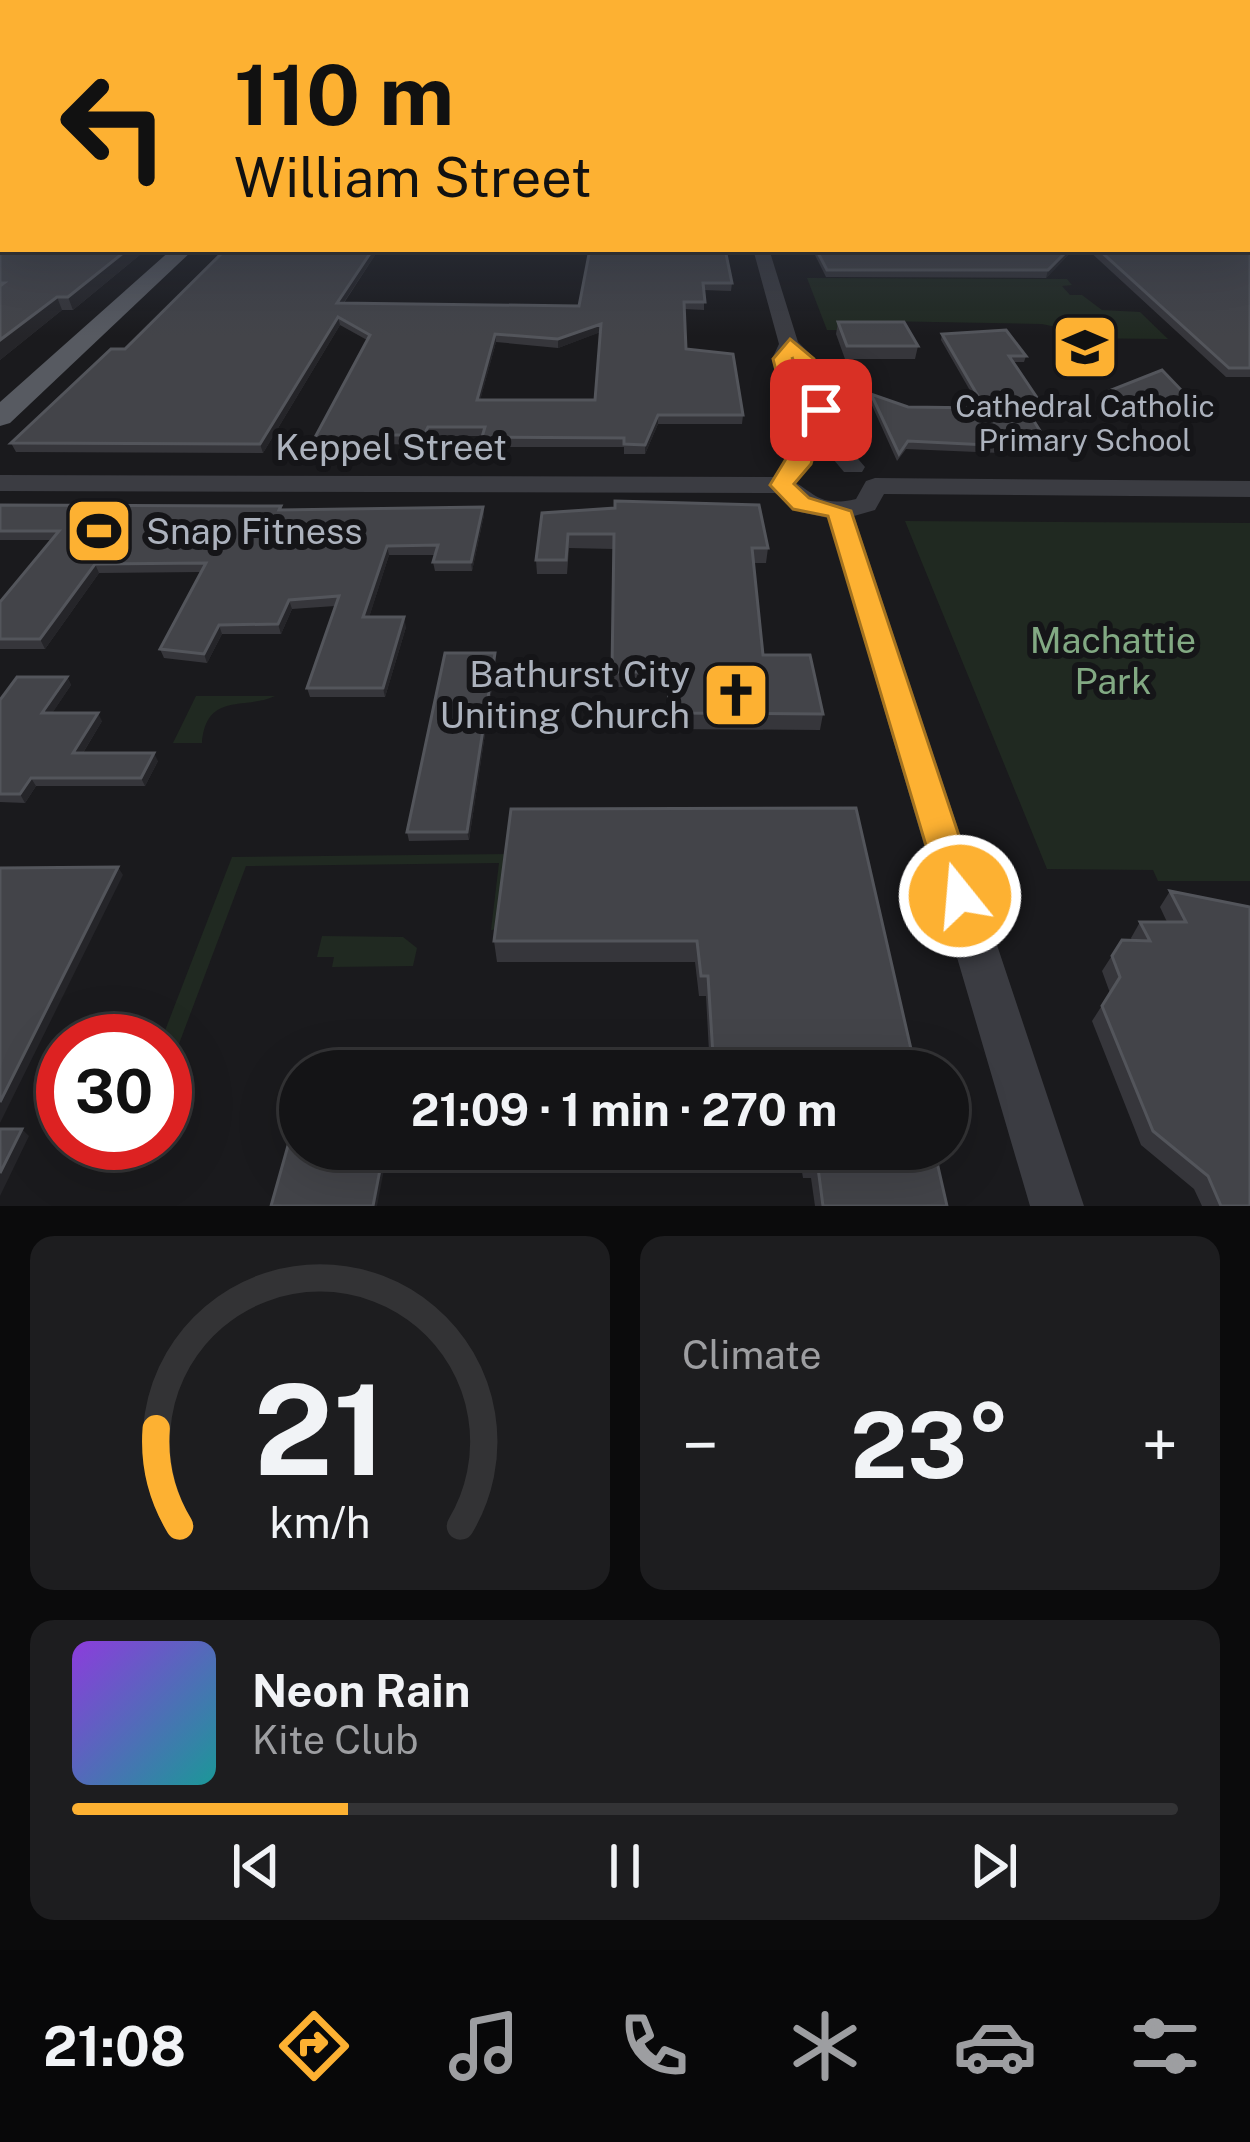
<!DOCTYPE html>
<html lang="en">
<head>
<meta charset="utf-8">
<style>
  :root { --surface:#141416; --page:#1d1d1f; --text:#f1f3f6; --muted:#9d9ea1; --line:#333335; --accent:#fdb132 }
  body { margin:0; font-family:"Public Sans",sans-serif; background:var(--page); color:var(--text); height:100vh; display:flex; flex-direction:column; font-size:45px; white-space:nowrap }
  * { box-sizing:border-box; margin:0 }
  p { font-size:39px; color:var(--muted) }
  .icon { flex:none; width:66px; height:66px; fill:none; stroke:currentColor; stroke-width:2; stroke-linecap:round; stroke-linejoin:round }
  .map { position:relative; height:1206px; overflow:hidden }
  .side { display:flex; flex-direction:column; gap:30px; padding:30px; background:#0b0b0c; flex:1 }
  .side>* { flex:none }
  .banner { position:absolute; left:0px; top:0px; width:1251px; height:252px; box-shadow:0 12px 48px #0002,0 0 0 3px var(--line); background:#fdb132; color:#111; overflow:hidden }
  .speed { position:absolute; left:36px; top:1014px; display:flex; gap:24px; font-size:60px; font-weight:700; text-align:center }
  .speed>* { display:grid; place-content:center; width:156px; height:156px; border-radius:50%; background:var(--surface); box-shadow:0 12px 48px #0002,0 0 0 3px var(--line); line-height:1 }
  .speed .limit { border:18px solid #d22; background:#fff; color:#111 }
  .pin { position:absolute; display:grid; place-items:center; width:102px; height:102px; color:#fff; margin:-51px; border-radius:24px; box-shadow:0 6px 18px #0006 }
  .me { position:absolute; width:132px; margin:-66px; rotate:343deg; stroke-linejoin:round; filter:drop-shadow(0 0 9px #0008) }
  .turn { display:flex; align-items:center; gap:42px; height:252px; padding:0 36px; font-size:54px }
  .turn .icon { width:156px; height:156px; stroke-width:2.5 }
  .turn b { display:block; font-size:84px; line-height:102px }
  .big { font-size:90px; font-weight:700; line-height:1.1 }
  .side .tile { flex:1; display:flex; flex-direction:column; justify-content:center; gap:18px; min-width:0; padding:0 42px; border-radius:24px; background:var(--page) }
  .side .dial { align-items:center; gap:0 }
  .dial svg { height:312px; overflow:visible; fill:none; stroke:var(--line); stroke-width:7; stroke-linecap:round; text-anchor:middle }
  .dial text { fill:var(--text); stroke:none }
  .song { display:flex; align-items:center; gap:36px }
  .cover { width:144px; height:144px; border-radius:18px; background:linear-gradient(135deg,hsl(270 70% 55%),hsl(180 70% 35%)) }
  .played { height:12px; border-radius:6px; background:linear-gradient(90deg,var(--accent) 25%,var(--line) 25%) }
  .keys { display:flex; justify-content:space-around; direction:ltr }
  .heat { display:flex; justify-content:space-between; align-items:center; font-size:66px; direction:ltr }
  .side .tiles { flex:1; display:grid; gap:30px; grid-template-columns:1fr 1fr }
  .tile:last-child { grid-column:span 2 }
  .trip { position:absolute; left:279px; top:1050px; width:690px; height:120px; border-radius:60px; background:var(--surface); box-shadow:0 12px 48px #0002,0 0 0 3px var(--line); font-weight:700; line-height:120px; text-align:center }
  .menu { display:flex; height:192px; justify-content:space-around; align-items:center; background:#080809; color:var(--muted) }
  .menu .icon { width:84px; height:84px }
  .menu .on { color:var(--accent) }
  .menu b { font-size:54px; color:var(--text) }
  .map>svg:first-child { display:block }
  .green { fill:#202921 }
  .lines { fill:none; stroke-linecap:round; stroke-linejoin:round }
  .minor { fill:#3b3c42; fill-rule:evenodd }
  .major { fill:#575a61; fill-rule:evenodd }
  .wall { fill:#36363b; fill-rule:evenodd }
  .shaded-wall { fill:#252529 }
  .building { fill:#434449; stroke:#53555b; stroke-width:3; fill-rule:evenodd }
  .route { fill:#fdb132; stroke:#a47320; stroke-width:3 }
  .labels { text-anchor:middle; dominant-baseline:central; stroke-width:12; stroke-linejoin:round; paint-order:stroke }
  .far-poi-label { font-size:30px; fill:#acb2bd; stroke:#151518 }
  .street-label { font-size:36px; fill:#acb2bd; stroke:#151518 }
  .poi-label { font-size:36px; fill:#acb2bd; stroke:#151518; text-anchor:start }
  .park-label { font-size:36px; fill:#82a983; stroke:#151518 }
</style>
</head>
<body>
<div class="map">
<svg width="1250" height="1206" viewBox="0 0 1250 1206">
  <rect width="100%" height="100%" fill="#1a1a1d"/>
  <path class="green" d="M 807,278 L 1067,279 L 1072,285 L 1062,286 L 1070,295 L 1082,295 L 1102,310 L 1140,312 L 1168,339 L 1066,338 L 1056,327 L 1042,324 L 878,321 L 881,330 L 827,330 Z
    M 905,521 L 1250,523 L 1250,881 L 1158,881 L 1153,870 L 1047,869 Z
    M 196,696 L 275,696 C 247,710 206,691 202,743 L 173,743 Z
    M 510,854 L 501,929 L 491,930 L 499,863 L 246,866 L 165,1081 L 165,1041 L 161,1041 L 232,857 Z
    M 322,936 L 403,937 L 417,948 L 413,966 L 332,967 L 334,957 L 317,957 Z"/>
  <g class="lines">
    <path class="minor" d="M 1248,202 L 1250,202 L 1250,211 L 1248,211 Z
      M 0,207 L 3,207 L 3,215 L 0,215 Z
      M 753,249 L 769,249 L 798,342 L 815,359 L 841,439 L 865,467 L 862,472 L 844,472 L 818,441 L 793,358 L 818,444 L 809,469 L 791,469 L 788,464 L 794,444 L 772,359 L 779,344 Z
      M 0,475 L 782,477 C 814,487 813,509 856,499 L 866,481 L 875,478 L 1250,481 L 1250,497 L 884,494 L 875,510 L 854,516 L 1084,1206 L 1030,1206 L 828,518 L 800,512 L 775,493 L 0,491 Z"/>
    <path class="major" d="M 172,249 L 194,249 L 10,423 L 0,426 L 0,402 Z"/>
  </g>
  <path class="wall" d="M 0,213 L 147,249 L 73,310 L 62,310 L 0,360 Z
    M 1250,233 L 1250,377 L 1226,377 L 1087,249 L 1248,249 Z
    M 215,249 L 379,249 L 344,303 L 579,306 L 589,252 L 507,252 L 507,249 L 725,249 L 732,283 L 731,291 L 704,290 L 704,310 L 684,309 L 686,349 L 743,415 L 742,424 L 658,424 L 645,454 L 624,454 L 624,447 L 483,447 L 483,436 L 429,436 L 426,445 L 384,444 L 381,451 L 315,451 L 313,441 L 367,340 L 340,325 L 263,453 L 16,452 L 11,443 L 125,349 L 223,253 L 216,253 ZM 600,332 L 595,400 L 480,400 L 496,342 L 558,348 Z
    M 812,249 L 1074,249 L 1046,278 L 826,277 Z
    M 838,322 L 918,346 L 915,359 L 845,359 L 836,334 Z
    M 942,334 L 1026,356 L 1024,362 L 1013,362 L 1044,408 L 1042,415 L 1030,414 L 1051,448 L 1049,455 L 906,449 L 897,461 L 870,401 L 871,394 L 908,407 L 980,408 L 941,340 Z
    M 1106,392 L 1182,400 L 1161,418 L 1104,399 Z
    M 0,505 L 281,506 L 282,510 L 483,507 L 484,515 L 472,571 L 435,571 L 433,562 L 435,555 L 389,555 L 369,617 L 406,627 L 385,697 L 310,697 L 307,688 L 335,606 L 292,609 L 281,634 L 222,634 L 207,663 L 164,658 L 160,649 L 201,572 L 99,573 L 45,649 L 0,649 L 0,602 L 51,540 L 0,540 Z
    M 542,513 L 768,548 L 766,563 L 753,563 L 763,655 L 823,714 L 820,730 L 669,729 L 668,687 L 612,687 L 614,549 L 569,548 L 567,574 L 537,574 L 536,560 Z
    M 496,661 L 469,840 L 409,841 L 407,832 Z
    M 67,677 L 71,685 L 52,713 L 102,721 L 83,753 L 158,761 L 145,786 L 36,786 L 25,803 L 0,802 L 0,700 Z
    M 511,809 L 916,1071 L 710,1071 L 706,996 L 699,996 L 695,962 L 497,962 L 494,941 Z
    M 1170,891 L 1250,907 L 1250,1206 L 1202,1206 L 1194,1189 L 1141,1145 L 1092,1021 L 1110,993 L 1102,971 L 1122,940 L 1132,940 L 1131,938 L 1140,922 L 1167,922 L 1160,907 Z
    M 746,1149 L 934,1149 L 947,1206 L 815,1206 L 811,1178 L 803,1178 L 801,1166 L 747,1165 Z"/>
  <path class="shaded-wall" d="M 128,249 L 147,249 L 73,310 L 68,297 Z
    M 373,249 L 379,249 L 338,311 L 337,303 Z
    M 1069,249 L 1074,249 L 1046,278 L 1048,270 Z
    M 57,297 L 62,310 L 0,360 L 0,340 Z
    M 338,317 L 340,325 L 263,453 L 260,444 Z
    M 601,324 L 601,332 L 558,348 L 558,339 Z
    M 495,334 L 496,342 L 478,408 L 477,400 Z
    M 1185,394 L 1182,400 L 1161,418 L 1164,411 Z
    M 658,415 L 658,424 L 645,454 L 645,445 Z
    M 483,507 L 484,515 L 472,571 L 471,562 Z
    M 387,546 L 389,555 L 366,627 L 363,617 Z
    M 95,564 L 99,573 L 45,649 L 40,639 Z
    M 289,600 L 292,609 L 281,634 L 278,624 Z
    M 404,617 L 406,627 L 385,697 L 383,688 Z
    M 219,625 L 222,634 L 207,663 L 204,654 Z
    M 495,653 L 496,661 L 469,840 L 467,832 Z
    M 67,677 L 71,685 L 47,721 L 42,713 Z
    M 98,713 L 102,721 L 78,761 L 73,753 Z
    M 154,753 L 158,761 L 145,786 L 141,778 Z
    M 31,778 L 36,786 L 25,803 L 20,794 Z
    M 118,867 L 123,875 L 0,1123 L 0,1102 Z
    M 22,1129 L 29,1136 L 0,1196 L 0,1173 Z
    M 384,1149 L 388,1149 L 377,1206 L 373,1206 Z"/>
  <path class="building" d="M 0,213 L 3,213 L 3,249 L 128,249 L 68,297 L 57,297 L 0,340 L 0,286 L 4,283 L 0,283 Z
    M 1248,231 L 1250,233 L 1250,368 L 1229,368 L 1098,249 L 1248,249 Z
    M 226,249 L 373,249 L 337,303 L 579,306 L 590,249 L 725,249 L 732,283 L 703,283 L 705,302 L 684,302 L 686,349 L 733,354 L 743,415 L 658,415 L 645,445 L 624,444 L 624,438 L 482,437 L 485,427 L 428,427 L 424,435 L 382,435 L 380,442 L 313,441 L 370,335 L 338,317 L 260,444 L 11,443 L 111,349 L 125,349 ZM 601,324 L 595,400 L 477,400 L 495,334 L 558,339 Z
    M 816,249 L 1069,249 L 1048,270 L 827,270 Z
    M 838,322 L 904,322 L 918,346 L 847,346 Z
    M 1006,330 L 1026,356 L 1009,356 L 1044,408 L 1025,407 L 1051,448 L 908,441 L 899,454 L 871,394 L 908,407 L 985,408 L 942,334 Z
    M 1162,370 L 1185,394 L 1164,411 L 1106,392 Z
    M 615,501 L 759,505 L 768,548 L 752,548 L 763,655 L 810,655 L 823,714 L 669,713 L 668,672 L 612,672 L 614,534 L 568,534 L 566,560 L 536,560 L 542,513 L 615,508 Z
    M 0,505 L 281,506 L 279,510 L 483,507 L 471,562 L 433,562 L 438,545 L 387,546 L 363,617 L 404,617 L 383,688 L 307,688 L 339,596 L 289,600 L 278,624 L 219,625 L 204,654 L 160,649 L 206,563 L 95,564 L 40,639 L 0,639 L 0,602 L 59,531 L 0,531 Z
    M 445,653 L 495,653 L 467,832 L 407,832 Z
    M 17,677 L 67,677 L 42,713 L 98,713 L 73,753 L 154,753 L 141,778 L 31,778 L 20,794 L 0,794 L 0,700 Z
    M 856,808 L 916,1071 L 714,1071 L 708,976 L 701,976 L 697,941 L 494,941 L 511,809 Z
    M 118,867 L 0,1102 L 0,868 Z
    M 1170,891 L 1250,907 L 1250,1206 L 1221,1206 L 1208,1176 L 1153,1131 L 1102,1006 L 1120,977 L 1112,956 L 1122,940 L 1150,941 L 1140,922 L 1186,922 Z
    M 311,1062 L 402,1063 L 400,1071 L 309,1071 Z
    M 300,1103 L 300,1149 L 384,1149 L 373,1206 L 271,1206 Z
    M 0,1129 L 22,1129 L 0,1173 Z
    M 807,1149 L 934,1149 L 947,1206 L 823,1206 L 817,1160 L 809,1160 Z"/>
  <linearGradient id="sky" x2="0" y2="1"><stop stop-color="#0e0e10"/><stop offset="0.5" stop-color="#383e4c"/><stop offset="1" stop-color="#383e4c" stop-opacity="0"/></linearGradient>
  <rect width="1250" height="336" fill="url(#sky)"/>
  <path class="route" d="M 790,339 L 814,359 L 831,410 L 814,414 L 792,357 L 817,444 L 811,464 L 794,484 L 809,498 L 851,511 L 979,896 L 973,908 L 960,913 L 946,908 L 941,896 L 828,516 L 793,509 L 770,485 L 795,444 L 773,359 Z"/>
  <defs>
    <g id="school-square" transform="scale(3.45)"><rect x="-9" y="-9" width="18" height="18" rx="4" fill="#fdb132" stroke="#151518"/><path d="M0-5L7-2L0 1L-7-2ZM-4 1L0 2.5L4 1V4Q0 6-4 4Z" fill="#111"/></g>
    <g id="stadium-square" transform="scale(3.45)"><rect x="-9" y="-9" width="18" height="18" rx="4" fill="#fdb132" stroke="#151518"/><path d="M0-5a6.5 5 0 1 0 0 10a6.5 5 0 1 0 0-10ZM-3.5-1.8h7v3.6h-7Z" fill="#111"/></g>
    <g id="church-square" transform="scale(3.45)"><rect x="-9" y="-9" width="18" height="18" rx="4" fill="#fdb132" stroke="#151518"/><path d="M-1.2-6h2.4v3.5h3.3v2.4h-3.3V6h-2.4V-.1h-3.3v-2.4h3.3Z" fill="#111"/></g>
  </defs>
  <g fill-rule="evenodd">
    <use href="#school-square" x="1085" y="347"/>
    <use href="#stadium-square" x="99" y="531"/>
    <use href="#church-square" x="736" y="695"/>
  </g>
  <g class="labels">
    <g class="far-poi-label">
      <text x="1085" y="406">Cathedral Catholic<tspan x="1085" dy="34">Primary School</tspan></text>
    </g>
    <g class="street-label">
      <text x="391" y="447">Keppel Street</text>
    </g>
    <g class="poi-label">
      <text x="146" y="531">Snap Fitness</text>
      <text x="690" y="674" text-anchor="end">Bathurst City<tspan x="690" dy="41">Uniting Church</tspan></text>
    </g>
    <g class="park-label">
      <text x="1113" y="640">Machattie<tspan x="1113" dy="41">Park</tspan></text>
    </g>
  </g>
</svg>
<div class="speed"><div class="limit">30</div></div>
<div class="pin" style="left:821px;top:410px;background:#d93025"><svg class="icon" aria-label="arrive" viewBox="0 0 24 24"><path d="M6 21V4h12l-3 4 3 4H6"/></svg></div>
<svg class="me" style="left:960px;top:896px" viewBox="-20 -20 40 40"><circle r="17" fill="#fdb132" stroke="#fff" stroke-width="3"/><path d="M0-11L8 9 0 5-8 9z" fill="#fff"/></svg>
<div class="trip">21:09 · 1 min · 270 m</div>
<div class="banner">
<div class="turn"><svg class="icon" aria-label="left" viewBox="0 0 24 24"><path d="M17 20v-9H6M10 6l-5 5 5 5"/></svg><div><b>110 m</b>William Street</div></div>
</div>
</div>
<section class="side">
<div class="tiles">
<div class="tile dial"><svg viewBox="0 0 100 80">
<path d="M14 69A42 42 0 1 1 86 69"/>
<path d="M14 69A42 42 0 0 1 8 44" stroke="#fdb132"/>
<text x="50" y="56" font-size="32" font-weight="700">21</text>
<text x="50" y="72" font-size="11">km/h</text>
</svg></div>
<div class="tile"><p>Climate</p>
<div class="heat"><a>−</a><b class="big">23°</b><a>+</a></div>
</div>
<div class="tile">
<div class="song"><i class="cover"></i><div><b>Neon Rain</b><p>Kite Club</p></div></div>
<div class="played"></div>
<div class="keys"><svg class="icon" aria-label="previous" viewBox="0 0 24 24"><path d="M18 5L8 12l10 7zM5 5v14"/></svg><svg class="icon" aria-label="pause" viewBox="0 0 24 24"><path d="M8 5v14M16 5v14"/></svg><svg class="icon" aria-label="next" viewBox="0 0 24 24"><path d="M6 5l10 7-10 7zM19 5v14"/></svg></div>
</div>
</div>
</section>
<nav class="menu">
<b>21:08</b>
<svg class="icon on" aria-label="directions" viewBox="0 0 24 24"><path d="M12 3l9 9-9 9-9-9zM9 14v-3h6M13 9l2 2-2 2"/></svg>
<svg class="icon" aria-label="music" viewBox="0 0 24 24"><path d="M9 18V5l10-2v13"/><circle cx="6" cy="18" r="3"/><circle cx="16" cy="16" r="3"/></svg>
<svg class="icon" aria-label="phone" viewBox="0 0 24 24"><path d="M5 4h4l2 5-3 2q2 4 5 5l2-3 5 2v4C11 20 4 13 5 4z"/></svg>
<svg class="icon" aria-label="climate" viewBox="0 0 24 24"><path d="M12 3v18M4 7l16 10M4 17L20 7"/></svg>
<svg class="icon" aria-label="car" viewBox="0 0 24 24"><path d="M5 17H2v-5l4-1 3-4h7l3 4 3 1v5h-3M9 17h6M6 11h13"/><circle cx="7" cy="17" r="2"/><circle cx="17" cy="17" r="2"/></svg>
<svg class="icon" aria-label="filters" viewBox="0 0 24 24"><path d="M4 7h16M4 17h16"/><circle cx="9" cy="7" r="2"/><circle cx="15" cy="17" r="2"/></svg>
</nav>
</body>
</html>
